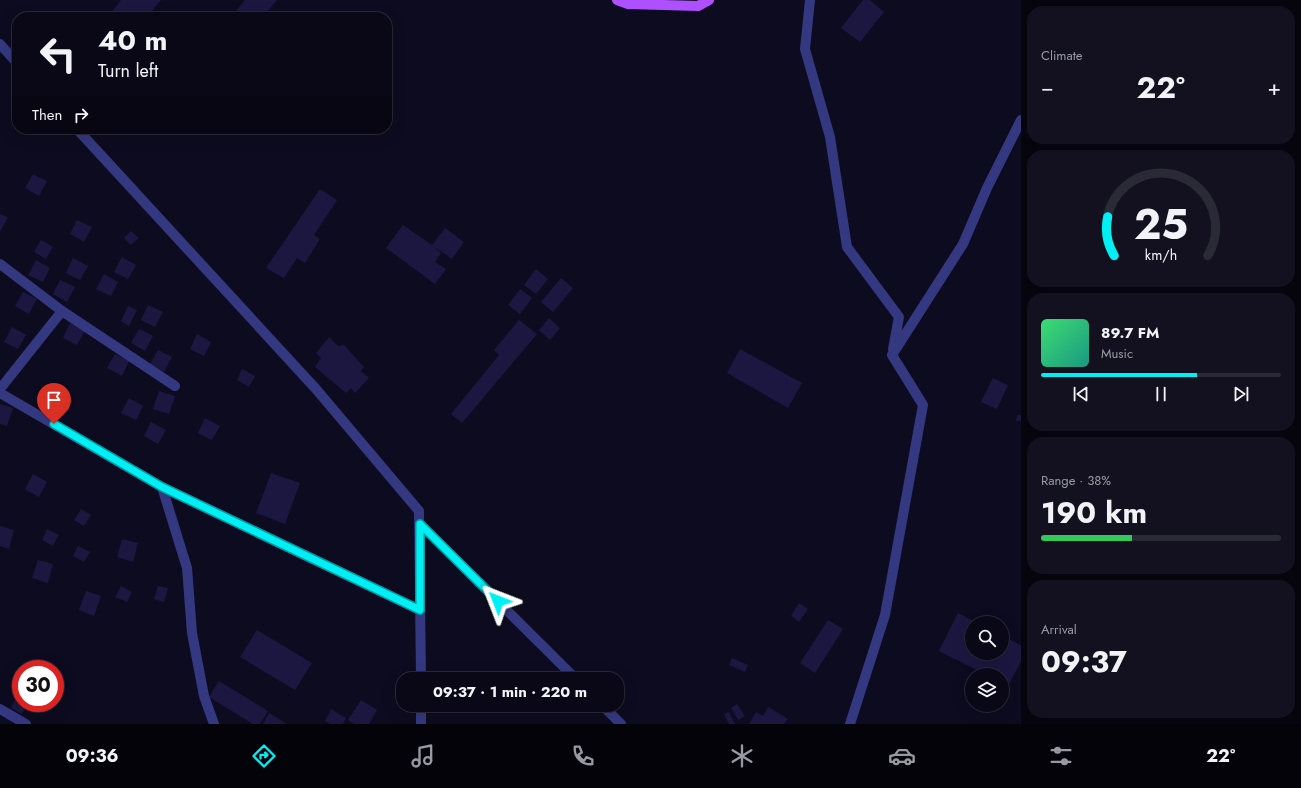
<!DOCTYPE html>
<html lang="en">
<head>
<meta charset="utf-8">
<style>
  :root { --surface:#0a0817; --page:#131120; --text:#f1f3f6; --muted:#999aa1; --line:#2a2936; --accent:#00eff4 }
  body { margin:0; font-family:Jost,sans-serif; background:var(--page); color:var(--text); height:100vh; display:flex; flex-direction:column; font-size:15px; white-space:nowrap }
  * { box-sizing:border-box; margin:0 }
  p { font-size:13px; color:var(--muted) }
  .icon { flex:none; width:22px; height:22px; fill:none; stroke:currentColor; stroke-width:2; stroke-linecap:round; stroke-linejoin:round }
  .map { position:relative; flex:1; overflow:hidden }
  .panel { display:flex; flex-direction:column; gap:6px; padding:6px; background:#06040d; width:280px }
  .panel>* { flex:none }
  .hud { position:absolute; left:12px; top:12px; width:380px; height:122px; border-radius:16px; box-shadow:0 4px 16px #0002,0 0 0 1px var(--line); background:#0a0817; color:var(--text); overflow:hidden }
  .tools { position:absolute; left:965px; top:616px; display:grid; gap:8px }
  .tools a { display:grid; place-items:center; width:44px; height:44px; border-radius:50%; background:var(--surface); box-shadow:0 4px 16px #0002,0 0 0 1px var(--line); font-size:20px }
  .speed { position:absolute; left:12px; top:660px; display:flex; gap:8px; font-size:20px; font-weight:700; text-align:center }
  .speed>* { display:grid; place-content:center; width:52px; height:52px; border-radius:50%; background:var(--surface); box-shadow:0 4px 16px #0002,0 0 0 1px var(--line); line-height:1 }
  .speed .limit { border:6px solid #d22; background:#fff; color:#111 }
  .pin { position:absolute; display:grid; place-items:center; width:34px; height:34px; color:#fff; margin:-41px -17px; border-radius:50% 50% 50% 0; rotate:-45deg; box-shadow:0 0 4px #0007 }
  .pin .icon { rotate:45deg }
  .me { position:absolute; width:44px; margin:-22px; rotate:315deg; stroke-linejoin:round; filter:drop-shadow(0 0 3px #0008) }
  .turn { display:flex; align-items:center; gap:14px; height:84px; padding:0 20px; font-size:18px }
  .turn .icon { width:52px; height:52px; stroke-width:2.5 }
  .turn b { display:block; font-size:28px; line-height:34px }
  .then { display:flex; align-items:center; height:38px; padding:0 20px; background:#0003; gap:8px; font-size:15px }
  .big { font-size:30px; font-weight:700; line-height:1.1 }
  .panel .tile { flex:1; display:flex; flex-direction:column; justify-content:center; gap:6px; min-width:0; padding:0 14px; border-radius:16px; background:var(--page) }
  .panel .dial { align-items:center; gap:0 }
  .dial svg { height:104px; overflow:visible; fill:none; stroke:var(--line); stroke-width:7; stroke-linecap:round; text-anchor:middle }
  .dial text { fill:var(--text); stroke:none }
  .song { display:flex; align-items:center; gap:12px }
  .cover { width:48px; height:48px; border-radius:6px; background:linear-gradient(135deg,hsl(140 70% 55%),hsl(170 70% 35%)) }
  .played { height:4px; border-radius:2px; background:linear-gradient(90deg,var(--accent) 65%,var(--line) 65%) }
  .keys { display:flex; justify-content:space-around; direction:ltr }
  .heat { display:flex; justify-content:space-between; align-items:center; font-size:22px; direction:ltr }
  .charge { height:6px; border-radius:3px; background:linear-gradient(90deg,#34c759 38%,var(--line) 0) }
  .trip { position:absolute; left:396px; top:672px; width:228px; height:40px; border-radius:16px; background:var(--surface); box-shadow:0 4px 16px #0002,0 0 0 1px var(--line); font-weight:700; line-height:40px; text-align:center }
  .menu { display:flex; height:64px; justify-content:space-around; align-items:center; background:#040309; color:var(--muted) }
  .menu .icon { width:28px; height:28px }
  .menu .active { color:var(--accent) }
  .menu b { font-size:18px; color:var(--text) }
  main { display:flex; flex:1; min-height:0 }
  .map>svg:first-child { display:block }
  .building { fill:#1c1740 }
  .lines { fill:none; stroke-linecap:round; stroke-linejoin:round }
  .minor { stroke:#343880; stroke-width:10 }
  .major { stroke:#af50ff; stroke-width:10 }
  .route-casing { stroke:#009b9f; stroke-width:10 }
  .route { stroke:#00eff4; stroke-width:7 }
</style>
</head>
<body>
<main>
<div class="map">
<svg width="1021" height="724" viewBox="0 0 1021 724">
  <rect width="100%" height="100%" fill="#0d0b1f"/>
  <path class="building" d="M 121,0 L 161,0 L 147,17 L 108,17 Z
    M 245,0 L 277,0 L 263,17 L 231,17 Z
    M 863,0 L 870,0 L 884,12 L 860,42 L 841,28 Z
    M 310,129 L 323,129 L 319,135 Z
    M 33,174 L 47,181 L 39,196 L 25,188 Z
    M 320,189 L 337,200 L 314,235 L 320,239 L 305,263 L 297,258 L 284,278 L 266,268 Z
    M 0,214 L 8,217 L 0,232 Z
    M 77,220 L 92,227 L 84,242 L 70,234 Z
    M 403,225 L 432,245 L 445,228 L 464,242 L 452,259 L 433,246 L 441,253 L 435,262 L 446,269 L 435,284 L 386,248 Z
    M 131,231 L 139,238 L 131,245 L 124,238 Z
    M 41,240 L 53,247 L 46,259 L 34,252 Z
    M 122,257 L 136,265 L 128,279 L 114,272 Z
    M 73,258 L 88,266 L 80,280 L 66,273 Z
    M 36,260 L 50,268 L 43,282 L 28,275 Z
    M 536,269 L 548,279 L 536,294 L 524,285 Z
    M 104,274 L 118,282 L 111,296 L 96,289 Z
    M 561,278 L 573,288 L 553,312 L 541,302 Z
    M 60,280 L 75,287 L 67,302 L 53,294 Z
    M 520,289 L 532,298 L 520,314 L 508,305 Z
    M 23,292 L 37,299 L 29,314 L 15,306 Z
    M 148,305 L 163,312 L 155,327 L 141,320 Z
    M 128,306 L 137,310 L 129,326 L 121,321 Z
    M 549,318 L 560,328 L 550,340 L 539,330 Z
    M 519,320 L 537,334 L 462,423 L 451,414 L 499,355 L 494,350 Z
    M 70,323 L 85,331 L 77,345 L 63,338 Z
    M 12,327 L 26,335 L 18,349 L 4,342 Z
    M 139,329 L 153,336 L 145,351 L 131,343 Z
    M 197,334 L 211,342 L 204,356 L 190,349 Z
    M 329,337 L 338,346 L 344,345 L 364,367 L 361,371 L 369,378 L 355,393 L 351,388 L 346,393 L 315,367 L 321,358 L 316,353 Z
    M 740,349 L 802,383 L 788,408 L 727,373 Z
    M 158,350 L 172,357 L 164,372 L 150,364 Z
    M 115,354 L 129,361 L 122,376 L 107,368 Z
    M 242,369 L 255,376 L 249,387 L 237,380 Z
    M 993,378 L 1008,385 L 997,409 L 981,402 Z
    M 159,391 L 175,396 L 169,414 L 153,409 Z
    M 129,398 L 143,406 L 136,420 L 121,413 Z
    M 0,404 L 13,408 L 7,426 L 0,424 Z
    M 1017,415 L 1021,415 L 1021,421 L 1016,421 Z
    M 205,418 L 220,426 L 212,440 L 198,433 Z
    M 151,422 L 166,430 L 158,444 L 144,436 Z
    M 271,473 L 300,483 L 285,524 L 256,513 Z
    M 33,474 L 47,482 L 39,497 L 25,489 Z
    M 81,509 L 91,515 L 84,526 L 74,520 Z
    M 0,526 L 14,530 L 9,549 L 0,546 Z
    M 47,529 L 59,535 L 53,546 L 42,540 Z
    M 122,539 L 138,543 L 133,562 L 117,557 Z
    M 78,546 L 90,552 L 84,562 L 73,556 Z
    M 38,560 L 53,564 L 48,583 L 32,578 Z
    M 121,586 L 132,592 L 127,602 L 115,597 Z
    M 158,586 L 168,588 L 164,602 L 154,599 Z
    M 86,591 L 101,596 L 94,616 L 79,610 Z
    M 799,603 L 808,609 L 799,622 L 791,616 Z
    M 958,613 L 977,623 L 972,623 L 972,653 L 1002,653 L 1002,636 L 1021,645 L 1021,661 L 1008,686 L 1002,683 L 1002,675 L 987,675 L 939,651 Z
    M 828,620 L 843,629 L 815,673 L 800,663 Z
    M 257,630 L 312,663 L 295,690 L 240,657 Z
    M 732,658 L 748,665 L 745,672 L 729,665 Z
    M 219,681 L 268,711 L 260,724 L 253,724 L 209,697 Z
    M 18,694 L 21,696 L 21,703 L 28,703 L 22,714 L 11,708 Z
    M 361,700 L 377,710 L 369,724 L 354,724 L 348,720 Z
    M 737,704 L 745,716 L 738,720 L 731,708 Z
    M 768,707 L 788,719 L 784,724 L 749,724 L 756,712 L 763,716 Z
    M 331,709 L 346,718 L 343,724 L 330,724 L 325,721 Z
    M 729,712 L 735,724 L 729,724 L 724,714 Z
    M 269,713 L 287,724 L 263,724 Z"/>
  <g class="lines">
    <path class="minor" d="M 810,0 L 805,49 L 830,137 L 847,247 L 899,317 L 893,349
      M 0,44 L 17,63
      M 77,129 L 316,389 L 419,511 L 421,679
      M 0,264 L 62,311 L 175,386
      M 0,389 L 62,311
      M 0,393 L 162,487 L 420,610
      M 162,487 L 187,568 L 192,633 L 204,696 L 214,724
      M 420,524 L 576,679
      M 421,705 L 421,724
      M 602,705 L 621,724
      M 0,709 L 26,724
      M 850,724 L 885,615 L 923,405 L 892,355 L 963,244 L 987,188 L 1021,120"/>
    <path class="major" d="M 617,0 L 628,4 L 698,6 L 709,0"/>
  </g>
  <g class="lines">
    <g class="route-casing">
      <path id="route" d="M 54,424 L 162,487 L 420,610 L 420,524 L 498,601"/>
    </g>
    <use href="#route" class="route"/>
  </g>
</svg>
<div class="tools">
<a><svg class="icon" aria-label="search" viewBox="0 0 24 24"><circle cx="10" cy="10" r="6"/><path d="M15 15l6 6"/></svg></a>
<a><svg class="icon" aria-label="layers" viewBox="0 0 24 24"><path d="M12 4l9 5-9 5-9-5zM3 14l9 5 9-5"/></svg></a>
</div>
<div class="speed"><div class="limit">30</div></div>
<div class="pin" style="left:54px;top:424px;background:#d93025"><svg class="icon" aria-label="arrive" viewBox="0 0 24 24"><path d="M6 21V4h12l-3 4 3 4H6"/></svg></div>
<svg class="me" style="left:498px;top:601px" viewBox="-20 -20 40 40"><path d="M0-17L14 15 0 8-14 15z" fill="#00eff4" stroke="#fff" stroke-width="4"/></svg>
<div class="trip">09:37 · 1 min · 220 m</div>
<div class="hud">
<div class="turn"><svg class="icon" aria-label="left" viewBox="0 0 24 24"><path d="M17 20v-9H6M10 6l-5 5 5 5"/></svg><div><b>40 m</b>Turn left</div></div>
<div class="then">Then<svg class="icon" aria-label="right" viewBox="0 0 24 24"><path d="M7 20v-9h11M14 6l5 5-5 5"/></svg></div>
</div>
</div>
<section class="panel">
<div class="tile"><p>Climate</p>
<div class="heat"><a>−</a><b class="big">22°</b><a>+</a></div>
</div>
<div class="tile dial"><svg viewBox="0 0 100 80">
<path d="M14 69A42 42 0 1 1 86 69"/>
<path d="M14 69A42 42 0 0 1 9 39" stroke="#00eff4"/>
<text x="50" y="56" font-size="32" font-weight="700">25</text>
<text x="50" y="72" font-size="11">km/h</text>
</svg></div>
<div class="tile">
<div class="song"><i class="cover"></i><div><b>89.7 FM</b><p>Music</p></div></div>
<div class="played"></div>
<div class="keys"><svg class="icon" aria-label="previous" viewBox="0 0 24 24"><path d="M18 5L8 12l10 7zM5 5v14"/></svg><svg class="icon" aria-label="pause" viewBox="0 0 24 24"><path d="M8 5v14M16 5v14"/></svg><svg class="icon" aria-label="next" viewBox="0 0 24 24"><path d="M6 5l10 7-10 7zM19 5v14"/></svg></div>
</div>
<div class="tile"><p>Range · 38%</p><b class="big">190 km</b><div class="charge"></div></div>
<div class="tile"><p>Arrival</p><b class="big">09:37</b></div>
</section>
</main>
<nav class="menu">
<b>09:36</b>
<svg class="icon active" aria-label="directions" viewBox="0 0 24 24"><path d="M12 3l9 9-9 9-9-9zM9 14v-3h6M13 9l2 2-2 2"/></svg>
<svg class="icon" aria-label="music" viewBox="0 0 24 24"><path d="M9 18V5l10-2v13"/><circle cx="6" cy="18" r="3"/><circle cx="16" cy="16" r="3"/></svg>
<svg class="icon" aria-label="phone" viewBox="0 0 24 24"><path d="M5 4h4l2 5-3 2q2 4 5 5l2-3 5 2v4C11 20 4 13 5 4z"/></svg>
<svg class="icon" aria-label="climate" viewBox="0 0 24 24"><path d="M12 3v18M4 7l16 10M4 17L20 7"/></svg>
<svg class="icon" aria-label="car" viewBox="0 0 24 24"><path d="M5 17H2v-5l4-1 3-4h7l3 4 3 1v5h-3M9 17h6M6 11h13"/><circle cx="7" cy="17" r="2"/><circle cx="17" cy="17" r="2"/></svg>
<svg class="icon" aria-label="filters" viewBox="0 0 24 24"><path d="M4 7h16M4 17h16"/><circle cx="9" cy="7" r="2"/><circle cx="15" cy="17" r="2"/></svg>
<b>22°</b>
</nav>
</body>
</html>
